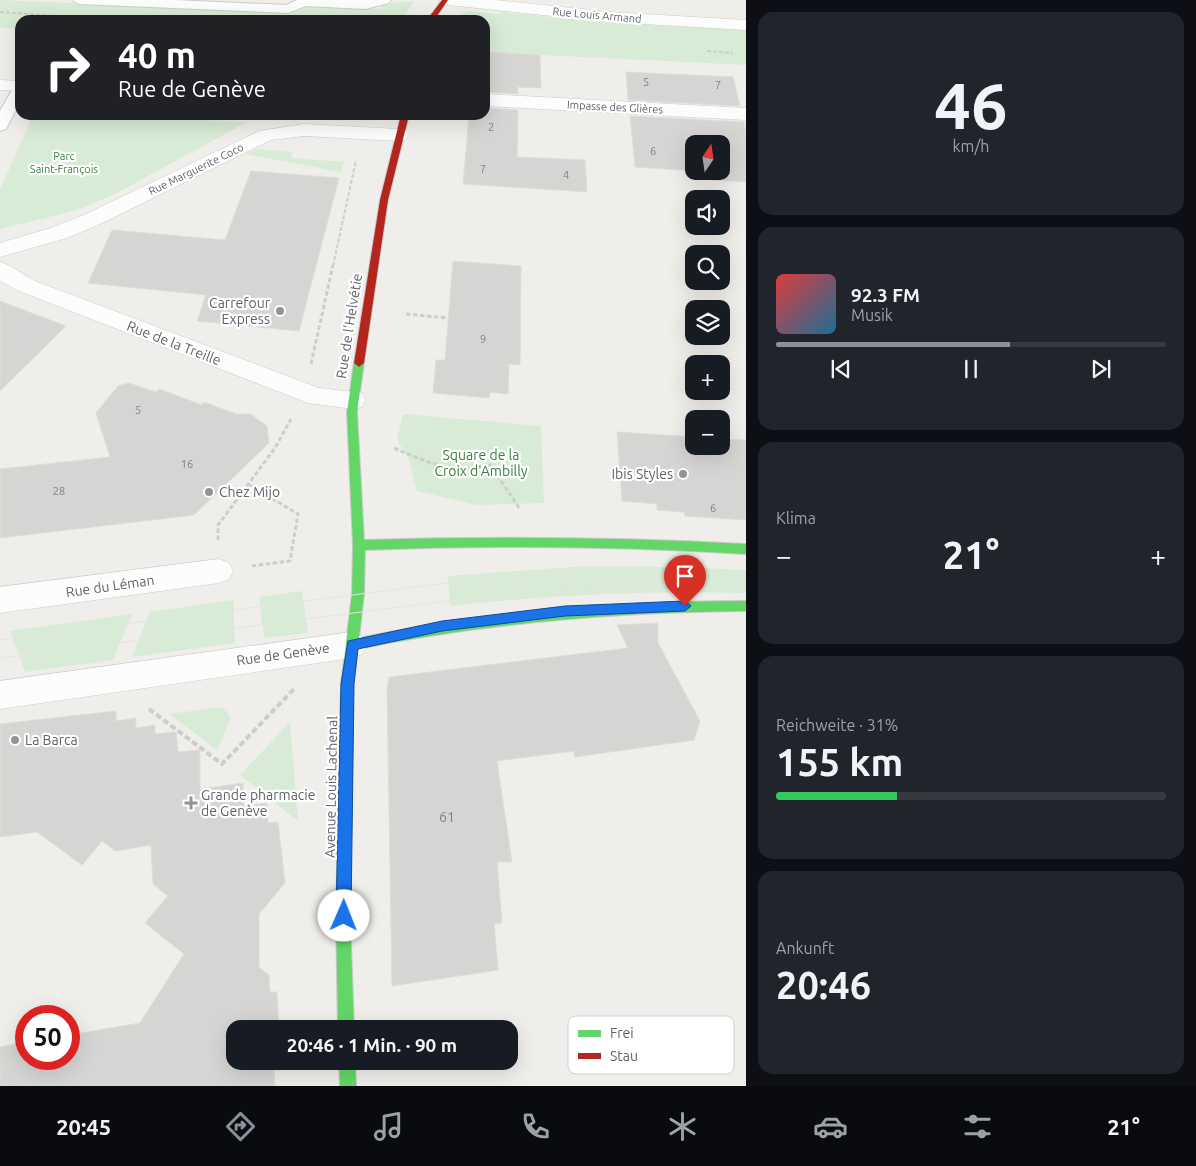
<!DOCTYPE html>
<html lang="de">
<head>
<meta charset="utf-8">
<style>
  :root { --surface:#171b24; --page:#20242c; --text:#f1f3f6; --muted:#9ea1a6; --line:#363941; --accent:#8c9099 }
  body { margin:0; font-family:Ubuntu,sans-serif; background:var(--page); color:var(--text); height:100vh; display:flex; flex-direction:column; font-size:19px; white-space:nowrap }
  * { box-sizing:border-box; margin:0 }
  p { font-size:16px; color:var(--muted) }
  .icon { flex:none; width:28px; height:28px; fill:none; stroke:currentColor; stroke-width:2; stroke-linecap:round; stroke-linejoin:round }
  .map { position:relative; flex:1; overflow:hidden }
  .panel { display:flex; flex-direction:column; gap:12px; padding:12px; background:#0d0f14; width:450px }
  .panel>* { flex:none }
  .banner { position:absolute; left:15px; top:15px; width:475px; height:105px; border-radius:15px; box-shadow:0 5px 20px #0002; background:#202124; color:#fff; overflow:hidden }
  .needle { width:32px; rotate:13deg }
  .buttons { position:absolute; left:685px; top:135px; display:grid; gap:10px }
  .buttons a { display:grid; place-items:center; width:45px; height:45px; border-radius:10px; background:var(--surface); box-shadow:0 5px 20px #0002; font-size:25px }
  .speed { position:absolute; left:15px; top:1005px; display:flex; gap:10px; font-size:25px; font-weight:700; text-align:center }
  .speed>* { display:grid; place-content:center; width:65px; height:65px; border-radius:50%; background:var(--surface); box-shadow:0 5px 20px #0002; line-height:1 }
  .speed .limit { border:8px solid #d22; background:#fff; color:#111 }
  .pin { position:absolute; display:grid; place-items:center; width:42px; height:42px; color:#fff; margin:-51px -21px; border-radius:50% 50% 50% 0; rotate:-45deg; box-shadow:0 0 5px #0007 }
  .pin .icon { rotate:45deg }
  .me { position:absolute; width:55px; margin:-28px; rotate:1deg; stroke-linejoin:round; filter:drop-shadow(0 0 4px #0008) }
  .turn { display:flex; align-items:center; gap:18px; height:105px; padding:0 20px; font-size:22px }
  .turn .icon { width:65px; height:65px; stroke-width:2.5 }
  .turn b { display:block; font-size:35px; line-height:42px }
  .big { font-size:38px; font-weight:700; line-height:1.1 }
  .panel .widget { flex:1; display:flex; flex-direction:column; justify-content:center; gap:8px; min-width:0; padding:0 18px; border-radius:15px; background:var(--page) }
  .panel .dial { align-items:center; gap:0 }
  .dial b { font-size:65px; line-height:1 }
  .song { display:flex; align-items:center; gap:15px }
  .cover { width:60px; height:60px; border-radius:8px; background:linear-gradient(135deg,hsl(0 70% 55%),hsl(200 70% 35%)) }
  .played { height:5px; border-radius:2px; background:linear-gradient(90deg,var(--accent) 60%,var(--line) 60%) }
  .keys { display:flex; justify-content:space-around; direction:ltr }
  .heat { display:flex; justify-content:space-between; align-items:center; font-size:28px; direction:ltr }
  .charge { height:8px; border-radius:4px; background:linear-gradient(90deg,#34c759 31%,var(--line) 0) }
  .trip { position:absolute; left:226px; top:1020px; width:292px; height:50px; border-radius:15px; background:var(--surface); box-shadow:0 5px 20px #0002; font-weight:700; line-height:50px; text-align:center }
  .dock { display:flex; height:80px; justify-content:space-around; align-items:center; background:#090b0e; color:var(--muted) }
  .dock .icon { width:35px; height:35px }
  .dock .on { color:var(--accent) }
  .dock b { font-size:22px; color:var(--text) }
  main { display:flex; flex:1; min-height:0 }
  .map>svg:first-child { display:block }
  .green { fill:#d8ebd6 }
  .building { fill:#d6d5d3; stroke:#deddd9 }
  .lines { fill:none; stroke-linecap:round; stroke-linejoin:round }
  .lane-casing { stroke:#cbcccc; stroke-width:2 }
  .street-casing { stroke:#cbcccc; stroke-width:1 }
  .fast-casing { stroke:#cacacb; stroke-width:2 }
  .jam-casing { stroke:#cacacb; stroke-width:2 }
  .path-far2 { stroke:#cacfcc; stroke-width:2; stroke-dasharray:4 2; stroke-linecap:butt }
  .path-far1 { stroke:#cacfcc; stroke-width:3; stroke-dasharray:4.5 2.5; stroke-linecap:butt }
  .path { stroke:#cacfcc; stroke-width:4; stroke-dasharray:6 3; stroke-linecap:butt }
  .lane { fill:#fdfcfc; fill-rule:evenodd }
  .street { fill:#fdfcfc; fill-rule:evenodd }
  .fast { fill:#63d668; fill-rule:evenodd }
  .jam { fill:#b3261e; fill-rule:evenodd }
  .tram { stroke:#e4e4e4; stroke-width:1 }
  .route { fill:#1a73e8; stroke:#114b97 }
  .poi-dot { fill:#919496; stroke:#fff; stroke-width:2 }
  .labels { text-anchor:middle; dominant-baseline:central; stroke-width:4.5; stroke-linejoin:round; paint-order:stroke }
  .far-street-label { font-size:11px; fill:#5f6368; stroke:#fff }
  .number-label { font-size:11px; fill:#7e8184 }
  .far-park-label { font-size:11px; fill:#348238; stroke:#fff }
  .poi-label { font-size:14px; fill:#5f6368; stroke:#fff; text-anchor:start }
  .street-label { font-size:14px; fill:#5f6368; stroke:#fff }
  .park-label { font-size:14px; fill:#348238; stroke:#fff }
  .near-number-label { font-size:14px; fill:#7e8184 }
  .key { fill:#fff; stroke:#cfd0d2; stroke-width:1 }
  .key-label { font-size:14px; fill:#5f6368 }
</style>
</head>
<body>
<main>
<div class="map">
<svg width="746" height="1086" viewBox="0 0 746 1086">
  <rect width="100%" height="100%" fill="#efeeea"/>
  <path class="green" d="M 0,0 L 295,12 L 307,7 L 382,9 L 382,4 L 414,1 L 402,20 L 20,20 L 20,29 L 0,28 Z
    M 469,11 L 500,14 L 502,12 L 599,22 L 746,30 L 746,65 L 485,52 L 485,20 L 456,20 L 463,13 Z
    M 33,115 L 94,115 L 247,122 L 113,195 L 74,211 L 0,229 L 0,190 Z
    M 256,149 L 293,152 L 291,158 L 344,162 L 341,172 L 246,154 Z
    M 403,414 L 541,426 L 544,503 L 477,505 L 417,491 L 409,459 L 397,440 Z
    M 587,566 L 675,567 L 746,570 L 746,593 C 647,590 549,595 450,606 L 448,576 Z
    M 302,591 L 308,633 L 264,638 L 259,597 Z
    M 233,600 L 235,643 L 132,657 L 150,612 Z
    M 132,614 L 113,660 L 25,672 L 10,631 Z
    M 222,707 L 231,717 L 217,750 L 169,714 Z
    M 290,722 L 298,821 L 240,775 Z"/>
  <path class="building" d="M 485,52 L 540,55 L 541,88 L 518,87 L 518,94 L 485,92 Z
    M 626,72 L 733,77 L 740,106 L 628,100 Z
    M 485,108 L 518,110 L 517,157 L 585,160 L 587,192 L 463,184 L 469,116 L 485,117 Z
    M 630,116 L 744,122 L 746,132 L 746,182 L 711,180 L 709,172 L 703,171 L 721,171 L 721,144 L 694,144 L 694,171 L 635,167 Z
    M 251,171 L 339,178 L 299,331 L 197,321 L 206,295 L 88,283 L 112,230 L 225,240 Z
    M 453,261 L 521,266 L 520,365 L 509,364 L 508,394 L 490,392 L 489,398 L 433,393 L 436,360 L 445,360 Z
    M 0,301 L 66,326 L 0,391 Z
    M 129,383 L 156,392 L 159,389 L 202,405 L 204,402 L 236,414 L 250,414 L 267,426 L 269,443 L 194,515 L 0,538 L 0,469 L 110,457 L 96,413 L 118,386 Z
    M 617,432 L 694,437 L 694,446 L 721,446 L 721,439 L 746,440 L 746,520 L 685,516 L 684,512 L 657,510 L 657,504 L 622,501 Z
    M 658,623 L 658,643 L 700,721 L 694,740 L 575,757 L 574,751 L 497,761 L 512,862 L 497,862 L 502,923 L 494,924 L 498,970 L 392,986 L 387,691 L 389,677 L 628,648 L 617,625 Z
    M 116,711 L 116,721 L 136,718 L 136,728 L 155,725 L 155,734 L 176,732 L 178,752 L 200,750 L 200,789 L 243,783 L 244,806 L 267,803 L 268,823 L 278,822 L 285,883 L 259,914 L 259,967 L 269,975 L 270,992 L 277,992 L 279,1025 L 276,1029 L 235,1029 L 235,1061 L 279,1061 L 280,1070 L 274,1070 L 275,1086 L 0,1086 L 0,1047 L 26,1042 L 26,1059 L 69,1059 L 69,1035 L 140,1023 L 184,954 L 145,923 L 168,896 L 153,884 L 151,845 L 115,851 L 102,841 L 82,865 L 37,832 L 0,837 L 0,724 Z"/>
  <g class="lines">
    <g class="lane-casing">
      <path id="lane" d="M 72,0 L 174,0 L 286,5 L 297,0 L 391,0 L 389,3 L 365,9 L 306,6 L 288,13 L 79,4 Z
        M 20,84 L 20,102 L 6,129 L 0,131 L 0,111 L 15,85 Z"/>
    </g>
    <g class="street-casing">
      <path id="street" d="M 440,0 L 495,0 L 609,12 L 746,20 L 746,30 L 609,22 L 448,5 L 442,4 Z
        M 0,80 L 20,81 L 20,91 L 0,90 Z
        M 485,94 L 746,108 L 746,120 L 485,106 Z
        M 304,124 L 399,129 L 406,131 L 409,135 L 406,139 L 399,141 L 304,136 L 271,140 L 98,225 L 67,238 L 0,257 L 0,243 L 51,228 L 84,215 L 259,131 Z
        M 0,262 C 12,265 23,275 35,281 L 319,388 L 362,393 L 365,400 L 362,407 L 353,409 L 308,403 L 19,291 L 0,281 Z
        M 219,559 L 229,563 L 233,571 L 229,579 L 219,583 L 0,613 L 0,587 Z
        M 352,632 L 362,636 L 367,645 L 362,654 L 352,658 L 0,709 L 0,681 Z"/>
    </g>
    <g class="fast-casing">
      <path id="fast" d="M 359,359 L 364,363 L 357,412 L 364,540 C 492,536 619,537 746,544 L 746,554 C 619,546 492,545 365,550 L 364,594 L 359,638 C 487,612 615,601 746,601 L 746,611 C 615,612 486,623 357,649 L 353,684 L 350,916 L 354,1029 L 338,1029 L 336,916 L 341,684 L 352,594 L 353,545 L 347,412 L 354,363 Z
        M 339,1061 L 355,1061 L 356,1086 L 340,1086 Z"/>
    </g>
    <g class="jam-casing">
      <path id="jam" d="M 442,0 L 448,0 L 434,20 L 427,20 Z
        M 401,115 L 409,115 L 388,200 L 364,363 L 359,367 L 354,363 L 380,200 Z"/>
    </g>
    <path class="path-far2" d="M 0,12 L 59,16
      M 707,51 L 733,53
      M 333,266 L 356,160"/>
    <path class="path-far1" d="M 406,314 L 448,318
      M 311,364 L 333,265
      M 394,448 C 429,463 451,474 490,465 L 520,509
      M 248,484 L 298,514 L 290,561 L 251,566
      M 218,540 L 218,525 L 275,448 L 291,419"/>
    <path class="path" d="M 149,709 L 222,764 L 294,689"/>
    <use href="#lane" class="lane"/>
    <use href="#street" class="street"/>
    <use href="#fast" class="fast"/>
    <use href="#jam" class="jam"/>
    <path class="tram" d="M 0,640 L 478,579 L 593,571 L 746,574
      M 0,658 L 534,590 L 617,586 L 746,588"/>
  </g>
  <path class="route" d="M 685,601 L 691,606 L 685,611 L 565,616 L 442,631 L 358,649 L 354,684 L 351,916 L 349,921 L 344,923 L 338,921 L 336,916 L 341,684 L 348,641 L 442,621 L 565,606 Z"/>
  <g class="poi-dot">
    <circle cx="280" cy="311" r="5"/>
    <circle cx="683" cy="474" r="5"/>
    <circle cx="209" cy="492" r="5"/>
    <circle cx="15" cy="740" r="5"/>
    <path d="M188.5 795.5h5v5h5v5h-5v5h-5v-5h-5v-5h5z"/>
  </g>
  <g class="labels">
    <g class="far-street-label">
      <text transform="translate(597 15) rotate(5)">Rue Louis Armand</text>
      <text transform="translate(615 107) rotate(3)">Impasse des Glières</text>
      <text transform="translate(196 169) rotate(-26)">Rue Marguerite Coco</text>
    </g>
    <g class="number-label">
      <text x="646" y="82">5</text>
      <text x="718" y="85">7</text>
      <text x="491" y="127">2</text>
      <text x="653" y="151">6</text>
      <text x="483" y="169">7</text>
      <text x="566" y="175">4</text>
      <text x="483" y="339">9</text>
      <text x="138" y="410">5</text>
      <text x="187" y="464">16</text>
      <text x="59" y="491">28</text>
      <text x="713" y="508">6</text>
    </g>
    <g class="far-park-label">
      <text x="64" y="156">Parc<tspan x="64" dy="13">Saint-François</tspan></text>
    </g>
    <g class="poi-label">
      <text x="270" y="303" text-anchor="end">Carrefour<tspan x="270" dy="16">Express</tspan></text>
      <text x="673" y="474" text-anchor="end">Ibis Styles</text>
      <text x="219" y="492">Chez Mijo</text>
      <text x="25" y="740">La Barca</text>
      <text x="201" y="795">Grande pharmacie<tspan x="201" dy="16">de Genève</tspan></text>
    </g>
    <g class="street-label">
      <text transform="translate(349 326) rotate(-81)">Rue de l'Helvétie</text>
      <text transform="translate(174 343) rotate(21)">Rue de la Treille</text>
      <text transform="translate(110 586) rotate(-8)">Rue du Léman</text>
      <text transform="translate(283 654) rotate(-8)">Rue de Genève</text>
      <text transform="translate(331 787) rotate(-89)">Avenue Louis Lachenal</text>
    </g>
    <g class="park-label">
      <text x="481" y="455">Square de la<tspan x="481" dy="16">Croix d'Ambilly</tspan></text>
    </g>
    <g class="near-number-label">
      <text x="447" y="817">61</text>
    </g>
  </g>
  <rect x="568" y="1016" width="166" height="58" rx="8" class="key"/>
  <rect x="578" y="1030" width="23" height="7" fill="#63d668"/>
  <rect x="578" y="1053" width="23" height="6" fill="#b3261e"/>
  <g class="key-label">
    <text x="610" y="1038">Frei</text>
    <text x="610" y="1061">Stau</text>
  </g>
</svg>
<div class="buttons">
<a><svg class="needle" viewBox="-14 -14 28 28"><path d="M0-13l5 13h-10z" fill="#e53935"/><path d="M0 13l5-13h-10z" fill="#9ea1a6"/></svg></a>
<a><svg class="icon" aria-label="sound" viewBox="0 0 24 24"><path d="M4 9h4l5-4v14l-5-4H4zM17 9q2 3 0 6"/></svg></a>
<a><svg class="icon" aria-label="search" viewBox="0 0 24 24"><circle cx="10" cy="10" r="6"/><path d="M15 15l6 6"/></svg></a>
<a><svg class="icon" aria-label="layers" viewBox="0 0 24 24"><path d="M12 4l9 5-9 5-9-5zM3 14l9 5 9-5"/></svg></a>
<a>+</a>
<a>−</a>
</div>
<div class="speed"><div class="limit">50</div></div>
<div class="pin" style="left:685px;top:606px;background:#d93025"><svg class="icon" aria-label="arrive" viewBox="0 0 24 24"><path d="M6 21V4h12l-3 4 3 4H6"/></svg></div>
<svg class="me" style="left:344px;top:916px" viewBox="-20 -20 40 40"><circle r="19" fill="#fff"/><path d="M0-13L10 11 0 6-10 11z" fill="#1a73e8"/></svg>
<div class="trip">20:46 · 1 Min. · 90 m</div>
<div class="banner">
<div class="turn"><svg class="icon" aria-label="right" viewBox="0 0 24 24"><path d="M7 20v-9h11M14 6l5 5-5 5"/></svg><div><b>40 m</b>Rue de Genève</div></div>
</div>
</div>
<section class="panel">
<div class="widget dial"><b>46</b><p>km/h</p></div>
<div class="widget">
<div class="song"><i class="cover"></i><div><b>92.3 FM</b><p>Musik</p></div></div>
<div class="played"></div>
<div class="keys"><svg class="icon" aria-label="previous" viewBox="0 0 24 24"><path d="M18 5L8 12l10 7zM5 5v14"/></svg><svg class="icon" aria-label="pause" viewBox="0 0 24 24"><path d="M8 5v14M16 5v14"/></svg><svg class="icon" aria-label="next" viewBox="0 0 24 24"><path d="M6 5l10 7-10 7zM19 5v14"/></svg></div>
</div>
<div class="widget"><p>Klima</p>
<div class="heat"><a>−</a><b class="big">21°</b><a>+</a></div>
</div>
<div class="widget"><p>Reichweite · 31%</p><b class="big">155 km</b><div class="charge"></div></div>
<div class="widget"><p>Ankunft</p><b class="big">20:46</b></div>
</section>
</main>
<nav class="dock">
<b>20:45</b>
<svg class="icon on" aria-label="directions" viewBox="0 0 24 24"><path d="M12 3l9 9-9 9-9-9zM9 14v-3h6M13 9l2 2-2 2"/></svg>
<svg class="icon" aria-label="music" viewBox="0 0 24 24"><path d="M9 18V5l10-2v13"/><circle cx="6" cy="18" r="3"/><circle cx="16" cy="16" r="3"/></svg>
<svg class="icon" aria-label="phone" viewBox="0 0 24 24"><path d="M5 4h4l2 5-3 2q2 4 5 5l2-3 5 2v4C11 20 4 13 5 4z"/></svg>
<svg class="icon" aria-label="climate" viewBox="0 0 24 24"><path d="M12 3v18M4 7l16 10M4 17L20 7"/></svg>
<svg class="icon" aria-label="car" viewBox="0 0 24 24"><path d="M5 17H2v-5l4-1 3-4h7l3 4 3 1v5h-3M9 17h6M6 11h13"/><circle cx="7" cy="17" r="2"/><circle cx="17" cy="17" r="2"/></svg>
<svg class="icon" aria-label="filters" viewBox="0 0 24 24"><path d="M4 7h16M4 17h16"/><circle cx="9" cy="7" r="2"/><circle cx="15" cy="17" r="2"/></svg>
<b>21°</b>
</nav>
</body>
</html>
